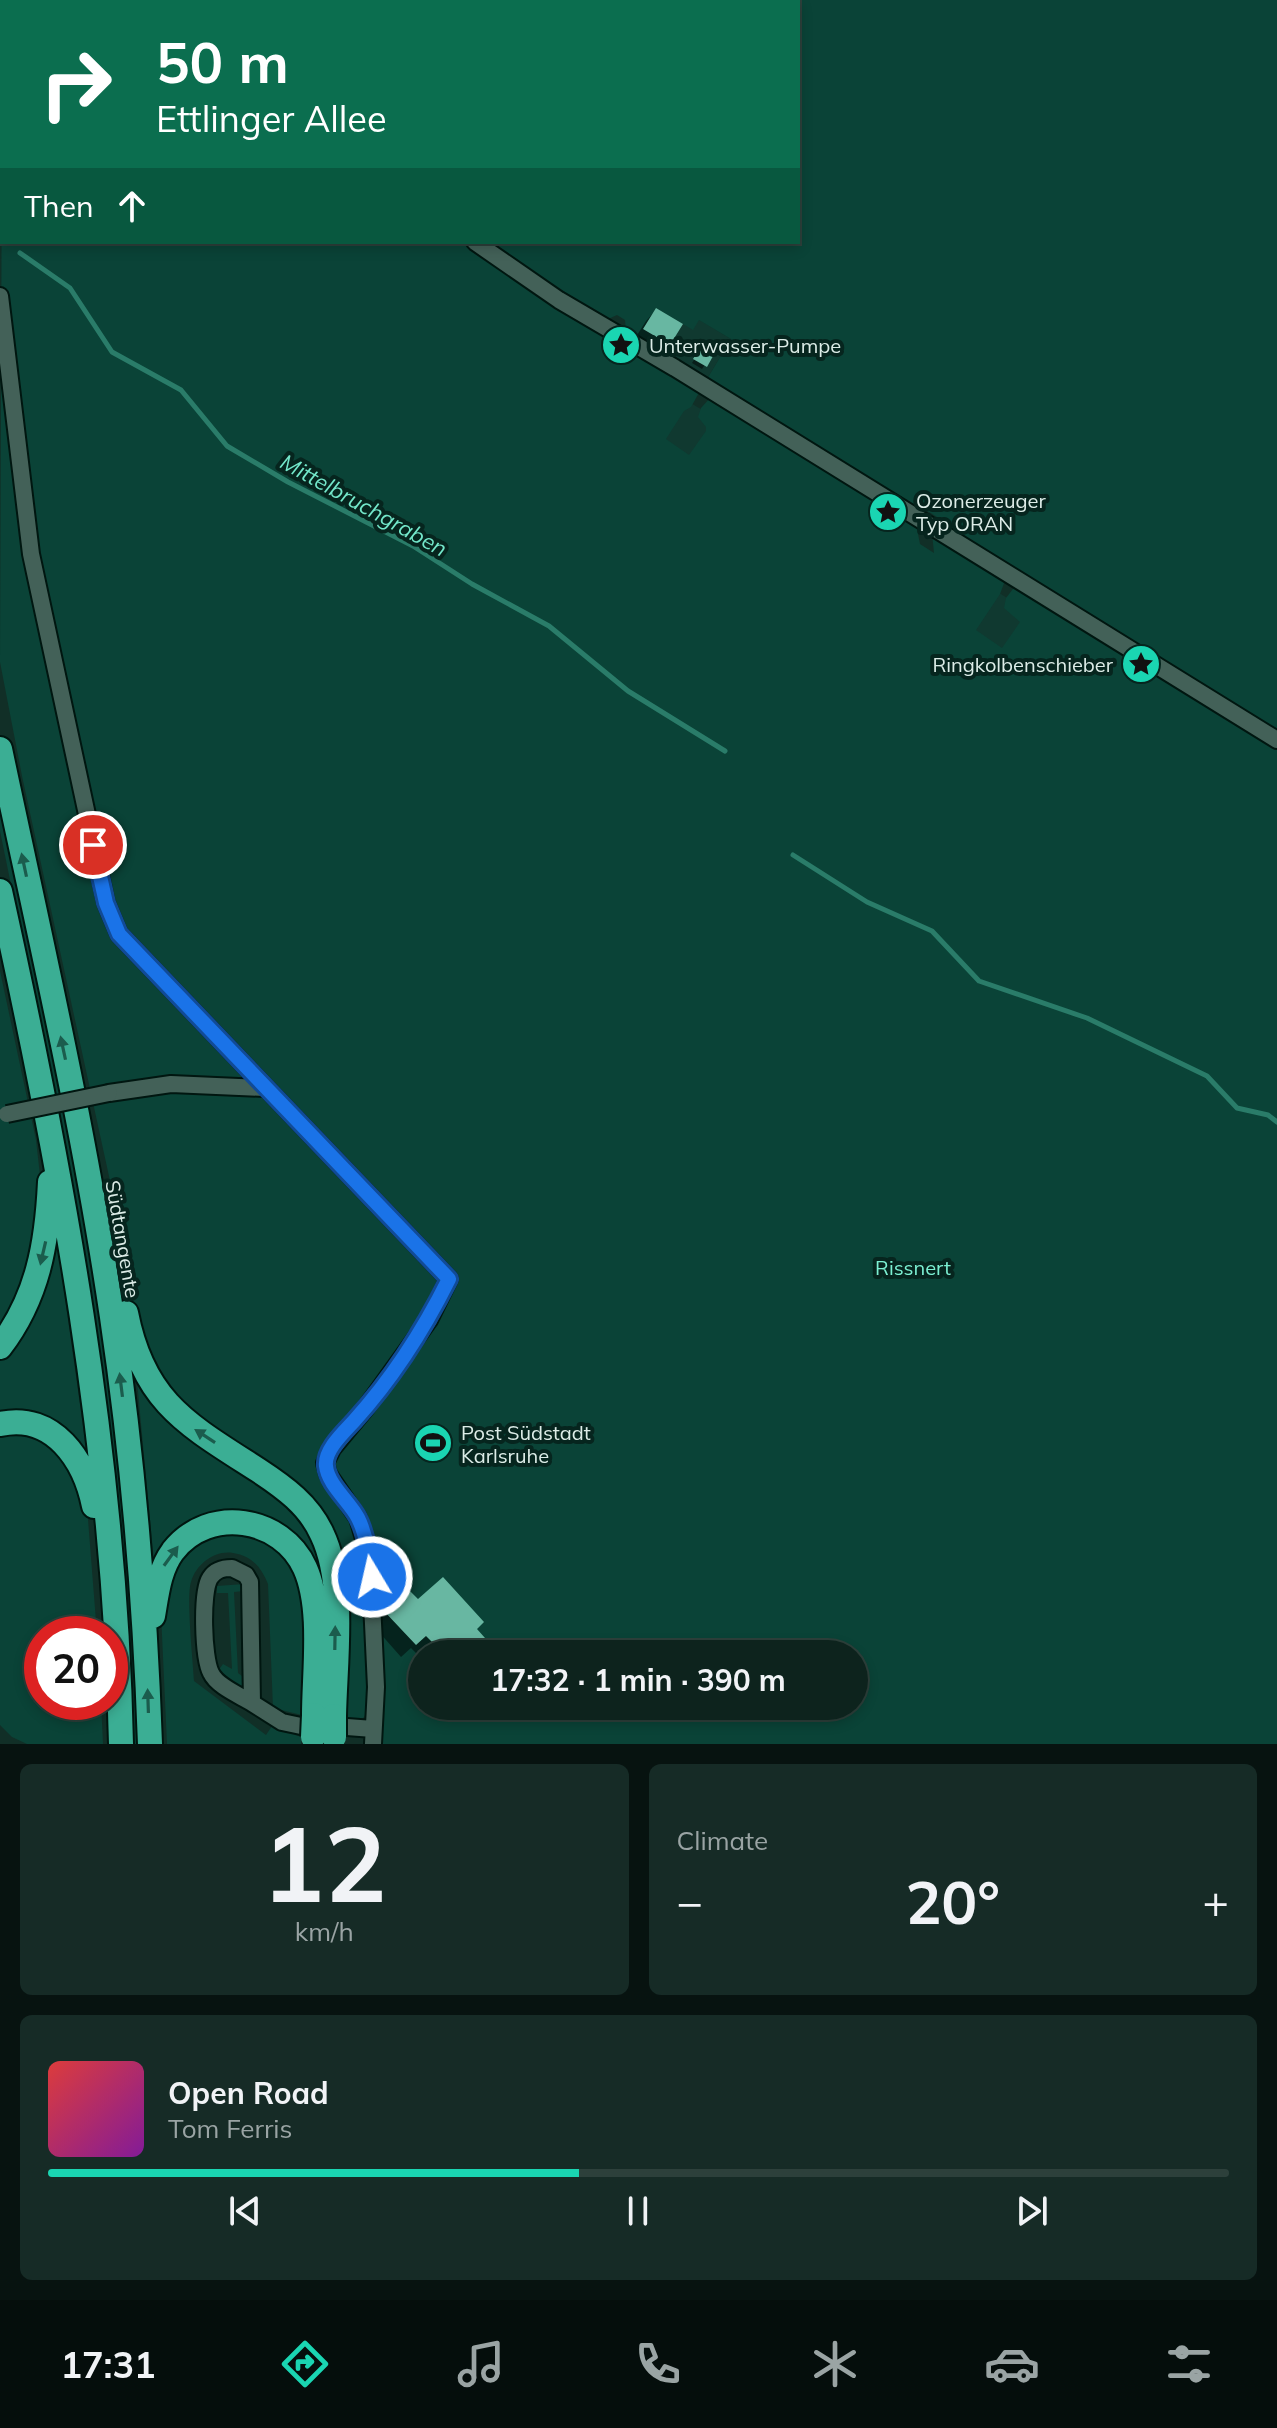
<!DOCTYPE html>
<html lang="en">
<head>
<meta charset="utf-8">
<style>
  :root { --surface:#0d231d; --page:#162b26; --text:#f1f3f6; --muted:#9aa4a4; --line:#2d403b; --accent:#1ad5b2 }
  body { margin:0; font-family:Mulish,sans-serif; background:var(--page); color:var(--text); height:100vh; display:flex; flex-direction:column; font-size:30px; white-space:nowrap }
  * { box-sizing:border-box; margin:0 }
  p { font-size:26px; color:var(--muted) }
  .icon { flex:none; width:44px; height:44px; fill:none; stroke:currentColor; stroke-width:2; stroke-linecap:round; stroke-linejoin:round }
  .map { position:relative; height:1744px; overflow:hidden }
  .panel { display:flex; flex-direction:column; gap:20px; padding:20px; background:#071310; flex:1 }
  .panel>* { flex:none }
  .top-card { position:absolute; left:0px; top:0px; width:800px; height:244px; box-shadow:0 4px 12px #0003,0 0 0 2px var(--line); background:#0b6e4f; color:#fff; overflow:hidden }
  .speed { position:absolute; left:24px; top:1616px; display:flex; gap:16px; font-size:40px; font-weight:700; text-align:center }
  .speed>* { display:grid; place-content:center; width:104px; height:104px; border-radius:50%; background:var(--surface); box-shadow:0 4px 12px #0003,0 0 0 2px var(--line); line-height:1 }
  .speed .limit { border:12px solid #d22; background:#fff; color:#111 }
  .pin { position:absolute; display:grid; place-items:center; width:68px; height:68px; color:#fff; margin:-34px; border:4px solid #fff; border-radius:50%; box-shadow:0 2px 8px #0007 }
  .me { position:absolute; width:88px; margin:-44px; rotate:351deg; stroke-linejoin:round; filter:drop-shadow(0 0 6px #0008) }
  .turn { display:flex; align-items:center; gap:28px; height:168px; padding:0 24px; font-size:36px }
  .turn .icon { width:104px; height:104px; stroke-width:2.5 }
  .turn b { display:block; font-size:56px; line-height:68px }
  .then { display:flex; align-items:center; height:76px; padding:0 24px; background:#0003; gap:16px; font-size:30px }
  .big { font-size:60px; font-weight:700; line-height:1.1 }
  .panel .widget { flex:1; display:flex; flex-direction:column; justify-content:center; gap:12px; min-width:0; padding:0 28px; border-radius:12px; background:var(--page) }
  .panel .dial { align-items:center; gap:0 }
  .dial b { font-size:104px; line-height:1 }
  .song { display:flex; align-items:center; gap:24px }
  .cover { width:96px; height:96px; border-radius:12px; background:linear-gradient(135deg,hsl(0 70% 55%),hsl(290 70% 35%)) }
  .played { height:8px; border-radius:4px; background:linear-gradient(90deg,var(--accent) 45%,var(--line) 45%) }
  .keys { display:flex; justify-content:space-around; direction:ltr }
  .heat { display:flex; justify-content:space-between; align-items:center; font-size:44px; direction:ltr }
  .panel .tiles { flex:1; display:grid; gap:20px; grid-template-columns:1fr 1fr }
  .widget:last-child { grid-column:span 2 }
  .trip { position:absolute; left:408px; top:1640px; width:460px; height:80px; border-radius:40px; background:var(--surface); box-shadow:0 4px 12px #0003,0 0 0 2px var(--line); font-weight:700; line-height:80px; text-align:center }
  .tabs { display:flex; height:128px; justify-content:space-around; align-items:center; background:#050e0c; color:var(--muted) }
  .tabs .icon { width:56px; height:56px }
  .tabs .active { color:var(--accent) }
  .tabs b { font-size:36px; color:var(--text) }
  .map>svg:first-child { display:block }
  .built { fill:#103930 }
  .green { fill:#0a4337; fill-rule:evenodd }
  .shadow { fill:#0007 }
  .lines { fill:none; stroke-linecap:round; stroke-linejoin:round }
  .stream { stroke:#2a7c69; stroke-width:5 }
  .building { fill:#68b7a2 }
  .minor-casing { stroke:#001610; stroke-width:20 }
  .highway-casing { stroke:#001610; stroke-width:28 }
  .minor { stroke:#436158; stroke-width:16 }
  .highway { stroke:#3bae94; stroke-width:24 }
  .minor-bridge-casing { stroke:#001610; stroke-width:20; stroke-linecap:butt }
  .highway-bridge-casing { stroke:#001610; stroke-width:28; stroke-linecap:butt }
  .minor-bridge { stroke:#436158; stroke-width:16 }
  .highway-bridge { stroke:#3bae94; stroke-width:24 }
  .oneway { fill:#1b5c4d }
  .route-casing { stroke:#114b97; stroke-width:20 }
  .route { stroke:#1a73e8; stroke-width:14 }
  .labels { text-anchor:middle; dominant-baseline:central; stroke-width:8; stroke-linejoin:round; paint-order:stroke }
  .poi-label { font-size:20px; fill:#dcece7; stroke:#06251e; text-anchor:start }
  .street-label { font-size:20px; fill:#dcece7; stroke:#06251e }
  .park-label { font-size:20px; fill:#7cf0d2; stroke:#06251e }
  .water-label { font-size:22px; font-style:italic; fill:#73e7ca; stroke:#06251e }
</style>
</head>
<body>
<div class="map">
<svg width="1277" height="1744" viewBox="0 0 1277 1744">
  <rect width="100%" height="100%" fill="#112f27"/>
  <path class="built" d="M 652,291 L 731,339 L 707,379 L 628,332 Z
    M 676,394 L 727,425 L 694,480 L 642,449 Z
    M 988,586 L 1039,618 L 1006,673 L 954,642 Z"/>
  <path class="green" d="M 16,0 L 1277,0 L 1277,738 L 934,525 L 937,517 L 926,510 L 924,519 L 707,379 L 731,339 L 699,320 L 693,330 L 656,308 L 643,329 L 676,349 L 675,360 L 626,332 L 625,320 L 617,315 L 606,320 L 601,319 L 483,242 L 798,242 L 798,2 L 6,2 Z
    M 2,117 L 2,242 L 468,242 L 700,391 L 691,407 L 684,411 L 666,439 L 689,455 L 706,431 L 706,427 L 698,417 L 701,408 L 710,398 L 912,521 L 917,529 L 920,544 L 934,553 L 932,533 L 1006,578 L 1000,594 L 976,630 L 1002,648 L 1020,622 L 1004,608 L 1006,598 L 1016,585 L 1277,745 L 1277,1744 L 381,1744 L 381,1730 L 369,1709 C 365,1717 362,1721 353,1722 L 347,1716 L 344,1639 L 295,1482 L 273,1466 L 218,1434 L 167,1391 L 130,1316 L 112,1190 L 22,776 L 0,662 ZM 422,1654 L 854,1654 L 854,1706 L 422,1706 Z
    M 0,797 C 44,996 86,1197 113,1399 C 128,1513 133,1629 139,1744 L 131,1744 L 48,1066 L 0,831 Z
    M 0,971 L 36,1140 L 41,1184 L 38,1241 L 0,1335 Z
    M 54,1243 L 58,1249 L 86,1447 L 83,1449 L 0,1417 L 0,1359 L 8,1348 Z
    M 137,1381 L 264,1482 L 311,1528 L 329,1593 L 320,1594 L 254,1517 L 154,1562 Z
    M 24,1431 L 52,1442 L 86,1494 L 97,1634 L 42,1634 L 42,1702 L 101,1702 L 103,1744 L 27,1744 L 12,1737 L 0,1725 L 0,1432 Z
    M 234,1529 L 278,1545 L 302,1581 L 307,1699 L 302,1699 L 302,1715 L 273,1708 L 268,1584 C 261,1567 252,1556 233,1553 C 215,1550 196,1564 191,1582 C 186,1597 193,1661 194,1681 L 266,1735 L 272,1726 L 301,1737 L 301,1744 L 167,1744 L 161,1613 L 164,1590 L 187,1547 Z
    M 244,1584 L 244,1591 L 234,1592 L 238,1673 L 247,1680 L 242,1687 L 218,1671 L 223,1664 L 232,1669 L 228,1593 L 217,1593 L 217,1586 Z"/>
  <path class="shadow" d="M 656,310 L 669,344 L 658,355 L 634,340 L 646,321 Z
    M 703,345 L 716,348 L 702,369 L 692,363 Z
    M 392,1597 L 417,1602 L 474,1629 L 492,1652 L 422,1654 L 422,1659 L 411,1648 L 401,1657 L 371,1623 L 381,1613 L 378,1610 Z"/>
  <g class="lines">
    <path class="stream" d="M 20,253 L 70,288 L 112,352 L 181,390 L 227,446 L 288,482 L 413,546 L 472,584 L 549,626 L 628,691 L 725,751
      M 793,855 L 867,902 L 932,931 L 979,981 L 1087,1018 L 1207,1076 L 1237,1108 L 1268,1115 L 1277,1122"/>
  </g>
  <path class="building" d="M 656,308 L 683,324 L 670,345 L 643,329 Z
    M 705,340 L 718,347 L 707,367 L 693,359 Z
    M 443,1577 L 484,1622 L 477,1629 L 493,1647 L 485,1654 L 444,1654 L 426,1636 L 416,1645 L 383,1610 L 394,1599 L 390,1595 L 403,1584 L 418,1599 Z"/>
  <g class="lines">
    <g class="minor-casing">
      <path id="minor" d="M 13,0 L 13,2
        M 199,0 L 201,2
        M 0,185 L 2,186
        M 475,242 L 559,300 L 675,368 L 1277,740
        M 0,296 L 31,554 L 106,903 L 119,934 L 449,1279 L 429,1320 L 365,1409 L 332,1449 L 325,1463 L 328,1474 L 358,1518 L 370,1560 L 376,1687 L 373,1744
        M 109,1093 L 171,1084 L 264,1088
        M 232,1568 L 246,1575 L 250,1582 L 252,1703 C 239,1695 217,1686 211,1673 C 203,1658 201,1592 210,1578 C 215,1570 222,1568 232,1568 Z
        M 252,1703 L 282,1722 L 301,1726
        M 347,1727 L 373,1729"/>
    </g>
    <g class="highway-casing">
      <path id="highway" d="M 0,749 C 40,938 84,1126 112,1317 C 133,1459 145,1601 150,1744
        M 0,891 C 62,1172 115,1455 121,1744
        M 126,1313 C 143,1402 188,1425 258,1470 C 284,1487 309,1505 322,1534 C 346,1584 335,1661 334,1716
        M 0,1347 C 38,1297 47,1244 50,1182
        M 0,1424 C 54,1412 85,1461 94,1506
        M 153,1616 C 157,1593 159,1570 173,1551 C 209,1505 282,1517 305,1568 C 323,1608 314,1672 314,1715"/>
    </g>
    <use href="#minor" class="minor"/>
    <use href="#highway" class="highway"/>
    <g class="minor-bridge-casing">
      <path id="minor-bridge" d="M 7,1114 L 109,1093"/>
    </g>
    <g class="highway-bridge-casing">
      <path id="highway-bridge" d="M 313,1737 L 314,1715
        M 334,1737 L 334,1716"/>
    </g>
    <use href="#minor-bridge" class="minor-bridge"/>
    <use href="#highway-bridge" class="highway-bridge"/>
  </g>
  <defs><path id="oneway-solid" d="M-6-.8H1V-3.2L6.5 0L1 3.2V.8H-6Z" transform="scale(2)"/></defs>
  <g class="oneway">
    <use href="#oneway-solid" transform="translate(24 865) rotate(-102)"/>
    <use href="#oneway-solid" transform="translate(63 1048) rotate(-102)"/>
    <use href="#oneway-solid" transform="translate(43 1253) rotate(103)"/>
    <use href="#oneway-solid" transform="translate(121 1385) rotate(-97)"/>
    <use href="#oneway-solid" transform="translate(205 1436) rotate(-147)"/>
    <use href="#oneway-solid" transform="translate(171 1556) rotate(-54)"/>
    <use href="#oneway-solid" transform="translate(335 1638) rotate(-89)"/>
    <use href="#oneway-solid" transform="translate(148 1701) rotate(-92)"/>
  </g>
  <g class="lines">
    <g class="route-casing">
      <path id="route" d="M 93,845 L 106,903 L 119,934 L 449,1279 C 424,1329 392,1379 354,1421 C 344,1432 324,1450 326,1466 C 328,1485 350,1502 358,1518 C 367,1536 370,1558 372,1577"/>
    </g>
    <use href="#route" class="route"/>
  </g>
  <defs>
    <g id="sight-disc" transform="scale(2)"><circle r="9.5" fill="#1ad5b2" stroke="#06251e"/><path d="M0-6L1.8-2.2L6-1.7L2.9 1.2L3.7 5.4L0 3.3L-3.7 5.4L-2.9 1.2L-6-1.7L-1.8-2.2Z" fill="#111"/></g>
    <g id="stadium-disc" transform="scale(2)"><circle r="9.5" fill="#1ad5b2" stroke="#06251e"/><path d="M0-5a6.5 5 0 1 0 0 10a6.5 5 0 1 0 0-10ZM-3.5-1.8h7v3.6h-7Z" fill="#111"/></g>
  </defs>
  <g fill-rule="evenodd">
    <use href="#sight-disc" x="621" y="345"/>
    <use href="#sight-disc" x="888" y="512"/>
    <use href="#sight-disc" x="1141" y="664"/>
    <use href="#stadium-disc" x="433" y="1443"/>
  </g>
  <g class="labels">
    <g class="poi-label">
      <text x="649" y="345">Unterwasser-Pumpe</text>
      <text x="916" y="500">Ozonerzeuger<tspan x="916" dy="23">Typ ORAN</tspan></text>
      <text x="1113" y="664" text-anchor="end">Ringkolbenschieber</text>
      <text x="461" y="1432">Post Südstadt<tspan x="461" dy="23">Karlsruhe</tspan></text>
    </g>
    <g class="street-label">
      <text transform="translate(123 1239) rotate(80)">Südtangente</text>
    </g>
    <g class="park-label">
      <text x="913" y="1267">Rissnert</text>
    </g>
    <g class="water-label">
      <text transform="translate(364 505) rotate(29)">Mittelbruchgraben</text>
    </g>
  </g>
</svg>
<div class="speed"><div class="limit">20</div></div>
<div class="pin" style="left:93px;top:845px;background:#d93025"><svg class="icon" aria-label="arrive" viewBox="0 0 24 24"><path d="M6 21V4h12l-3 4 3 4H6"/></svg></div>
<svg class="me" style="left:372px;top:1577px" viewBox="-20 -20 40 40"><circle r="17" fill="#1a73e8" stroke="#fff" stroke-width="3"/><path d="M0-11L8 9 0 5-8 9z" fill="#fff"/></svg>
<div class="trip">17:32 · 1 min · 390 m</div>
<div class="top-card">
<div class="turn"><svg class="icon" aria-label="right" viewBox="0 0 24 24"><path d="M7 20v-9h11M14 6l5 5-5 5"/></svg><div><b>50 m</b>Ettlinger Allee</div></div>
<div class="then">Then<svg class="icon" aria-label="ahead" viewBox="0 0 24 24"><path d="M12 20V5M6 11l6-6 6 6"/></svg></div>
</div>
</div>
<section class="panel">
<div class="tiles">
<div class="widget dial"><b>12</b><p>km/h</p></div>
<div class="widget"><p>Climate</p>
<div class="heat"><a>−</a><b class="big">20°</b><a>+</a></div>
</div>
<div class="widget">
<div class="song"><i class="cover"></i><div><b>Open Road</b><p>Tom Ferris</p></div></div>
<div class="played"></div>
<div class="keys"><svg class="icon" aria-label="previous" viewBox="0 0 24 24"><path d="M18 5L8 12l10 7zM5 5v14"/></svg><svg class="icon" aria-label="pause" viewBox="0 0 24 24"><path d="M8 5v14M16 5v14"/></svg><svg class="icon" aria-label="next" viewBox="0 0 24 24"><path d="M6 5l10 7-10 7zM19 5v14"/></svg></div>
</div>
</div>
</section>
<nav class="tabs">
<b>17:31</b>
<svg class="icon active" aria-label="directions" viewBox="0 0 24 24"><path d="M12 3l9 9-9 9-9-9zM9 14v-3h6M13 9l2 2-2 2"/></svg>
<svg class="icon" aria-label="music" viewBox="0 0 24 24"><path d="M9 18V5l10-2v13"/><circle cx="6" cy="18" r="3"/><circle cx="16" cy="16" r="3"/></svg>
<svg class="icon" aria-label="phone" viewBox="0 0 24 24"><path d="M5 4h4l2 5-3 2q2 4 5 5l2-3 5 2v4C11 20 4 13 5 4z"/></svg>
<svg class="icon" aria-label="climate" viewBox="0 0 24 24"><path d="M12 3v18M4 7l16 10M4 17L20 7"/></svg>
<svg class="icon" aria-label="car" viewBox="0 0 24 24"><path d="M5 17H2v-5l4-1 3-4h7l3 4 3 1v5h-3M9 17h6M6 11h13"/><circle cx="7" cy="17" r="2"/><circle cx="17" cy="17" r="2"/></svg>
<svg class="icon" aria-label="filters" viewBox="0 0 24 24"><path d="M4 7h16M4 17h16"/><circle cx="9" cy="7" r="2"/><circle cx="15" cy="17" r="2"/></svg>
</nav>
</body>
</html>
